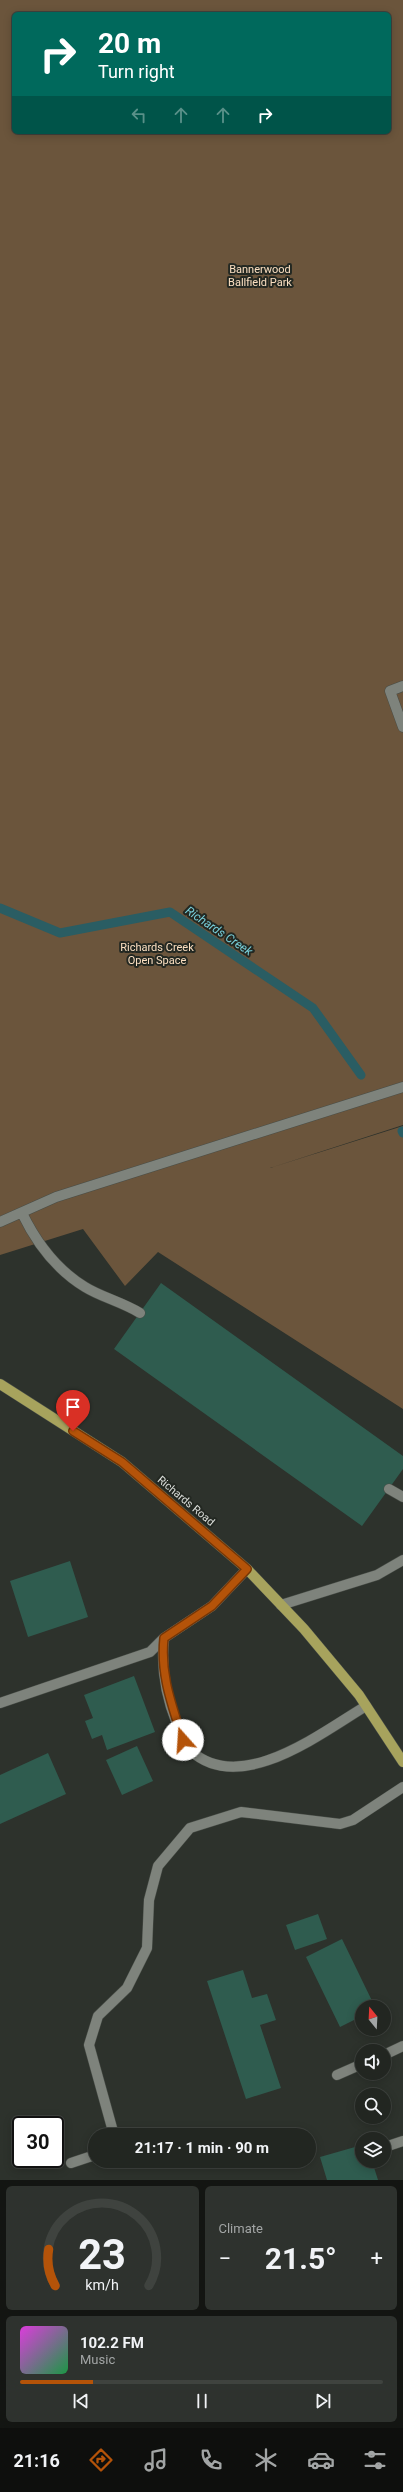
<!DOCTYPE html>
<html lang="en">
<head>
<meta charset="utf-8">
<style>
  :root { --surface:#222621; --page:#2e322e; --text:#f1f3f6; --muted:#a2a5a5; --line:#3f433f; --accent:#b45309 }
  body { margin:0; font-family:Roboto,sans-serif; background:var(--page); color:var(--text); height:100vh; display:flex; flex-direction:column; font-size:15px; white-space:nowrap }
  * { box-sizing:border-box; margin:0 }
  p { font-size:13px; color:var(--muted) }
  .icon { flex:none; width:22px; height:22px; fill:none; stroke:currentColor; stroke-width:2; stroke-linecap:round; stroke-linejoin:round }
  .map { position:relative; height:2180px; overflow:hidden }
  .sheet { display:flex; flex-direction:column; gap:6px; padding:6px; background:#131512; flex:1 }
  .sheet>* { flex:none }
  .hud { position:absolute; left:12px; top:12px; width:379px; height:122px; border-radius:6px; box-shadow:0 2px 10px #0003,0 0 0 1px var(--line); background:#00695c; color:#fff; overflow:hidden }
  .needle { width:26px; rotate:342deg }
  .buttons { position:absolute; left:355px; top:2000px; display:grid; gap:8px }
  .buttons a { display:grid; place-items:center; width:36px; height:36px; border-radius:50%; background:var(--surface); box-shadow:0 2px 10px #0003,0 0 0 1px var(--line); font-size:20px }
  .speed { position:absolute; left:12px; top:2116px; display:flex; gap:8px; font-size:20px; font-weight:700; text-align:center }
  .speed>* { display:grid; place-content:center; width:52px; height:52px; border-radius:50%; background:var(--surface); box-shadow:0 2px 10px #0003,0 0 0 1px var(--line); line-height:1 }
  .speed .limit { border:2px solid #111; border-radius:6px; background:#fff; color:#111 }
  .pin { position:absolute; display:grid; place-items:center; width:34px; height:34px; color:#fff; margin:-41px -17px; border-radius:50% 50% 50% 0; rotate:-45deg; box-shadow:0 0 4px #0007 }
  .pin .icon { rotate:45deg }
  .me { position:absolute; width:44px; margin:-22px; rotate:341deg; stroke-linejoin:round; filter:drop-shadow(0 0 3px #0008) }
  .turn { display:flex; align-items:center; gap:14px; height:84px; padding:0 20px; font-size:18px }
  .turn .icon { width:52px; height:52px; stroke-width:2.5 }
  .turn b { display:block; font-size:28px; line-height:34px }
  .lanes { display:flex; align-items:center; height:38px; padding:0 20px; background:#0003; justify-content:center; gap:20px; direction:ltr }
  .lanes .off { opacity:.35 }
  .big { font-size:30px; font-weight:700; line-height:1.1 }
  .sheet .tile { flex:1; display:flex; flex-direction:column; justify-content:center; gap:6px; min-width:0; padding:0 14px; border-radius:6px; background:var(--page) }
  .sheet .dial { align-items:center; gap:0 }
  .dial svg { height:104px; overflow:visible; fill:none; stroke:var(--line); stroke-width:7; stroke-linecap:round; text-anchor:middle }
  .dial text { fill:var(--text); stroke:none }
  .song { display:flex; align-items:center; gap:12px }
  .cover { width:48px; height:48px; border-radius:6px; background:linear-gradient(135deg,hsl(300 70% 55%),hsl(140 70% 35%)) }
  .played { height:4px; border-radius:2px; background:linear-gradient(90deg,var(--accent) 20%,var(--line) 20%) }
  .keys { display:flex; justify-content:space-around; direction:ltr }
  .heat { display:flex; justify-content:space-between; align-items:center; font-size:22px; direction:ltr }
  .sheet .tiles { flex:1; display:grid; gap:6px; grid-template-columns:1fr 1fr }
  .tile:last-child { grid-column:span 2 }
  .trip { position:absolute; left:88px; top:2128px; width:228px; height:40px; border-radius:20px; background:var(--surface); box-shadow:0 2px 10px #0003,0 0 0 1px var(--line); font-weight:700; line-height:40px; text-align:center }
  .menu { display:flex; height:64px; justify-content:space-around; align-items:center; background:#0e0f0d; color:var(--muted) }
  .menu .icon { width:28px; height:28px }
  .menu .selected { color:var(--accent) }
  .menu b { font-size:18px; color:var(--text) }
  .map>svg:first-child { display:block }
  .green { fill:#6b553c; fill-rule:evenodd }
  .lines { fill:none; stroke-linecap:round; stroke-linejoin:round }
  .stream { stroke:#2a5d63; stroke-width:9 }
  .building { fill:#2f5c4f }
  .minor-casing { stroke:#484d47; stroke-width:11 }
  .major-casing { stroke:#484d47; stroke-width:11 }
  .minor { stroke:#7e837c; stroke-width:10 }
  .major { stroke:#a7a35d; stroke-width:10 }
  .route-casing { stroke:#753606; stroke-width:10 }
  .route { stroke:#b45309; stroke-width:7 }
  .labels { text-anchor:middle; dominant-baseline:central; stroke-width:4; stroke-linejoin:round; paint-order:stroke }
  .park-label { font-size:11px; fill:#fbdfc1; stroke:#232822 }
  .street-label { font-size:11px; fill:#daddd9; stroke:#232822 }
  .water-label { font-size:12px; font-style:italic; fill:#79d0db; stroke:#232822 }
</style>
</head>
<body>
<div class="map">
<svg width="403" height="2180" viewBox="0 0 403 2180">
  <rect width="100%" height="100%" fill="#2d322c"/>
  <path class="green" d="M 0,0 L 403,0 L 403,1125 L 270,1168 L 403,1126 L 403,1409 L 158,1252 L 125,1286 L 83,1229 L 0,1255 ZM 14,14 L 389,14 L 389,132 L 14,132 Z"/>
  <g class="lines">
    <path class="stream" d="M 0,908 L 60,933 L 170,912 L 313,1008 L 361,1075
      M 402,1131 L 403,1133"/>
  </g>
  <path class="building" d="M 161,1283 L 403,1456 L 403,1469 L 362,1526 L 114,1349 Z
    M 70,1561 L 88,1617 L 28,1637 L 10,1581 Z
    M 134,1676 L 155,1732 L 107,1750 L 102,1735 L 92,1739 L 85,1721 L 93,1718 L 84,1695 Z
    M 137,1746 L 153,1781 L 122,1795 L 106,1760 Z
    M 48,1753 L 66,1794 L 0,1824 L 0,1775 Z
    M 318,1914 L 327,1939 L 295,1950 L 286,1925 Z
    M 342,1939 L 375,2007 L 362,2007 L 362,2016 L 340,2027 L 306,1957 Z
    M 243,1970 L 252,1998 L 267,1994 L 276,2020 L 260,2025 L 281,2088 L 246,2099 L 207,1981 Z
    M 362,2145 L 362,2161 L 372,2161 L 378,2180 L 327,2180 L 320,2157 Z"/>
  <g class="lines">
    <g class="minor-casing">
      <path id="minor" d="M 403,686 L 390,691 L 403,727
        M 22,1213 C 36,1242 57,1270 85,1287 C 101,1297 122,1302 140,1313
        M 0,1222 L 56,1197 L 403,1087
        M 389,1489 L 403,1497
        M 281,1605 L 377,1575 L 403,1560
        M 164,1638 C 161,1667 166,1697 177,1724 C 181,1733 183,1743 191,1751 C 241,1796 321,1733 366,1706
        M 0,1703 L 150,1652 L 164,1638 L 212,1606 L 247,1569
        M 384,2055 L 403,2046
        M 337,2075 L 362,2064
        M 114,2135 L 89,2045 L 98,2016 L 127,1988 L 147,1948 L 149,1900 L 158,1866 L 190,1828 L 241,1812 L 340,1824 L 353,1820 L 403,1787
        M 391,2145 L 403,2141
        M 71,2163 L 95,2155"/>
    </g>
    <g class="major-casing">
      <path id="major" d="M 0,1384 L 122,1462 L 247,1569 L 304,1629 L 359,1695 L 403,1762"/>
    </g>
    <use href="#minor" class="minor"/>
    <use href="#major" class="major"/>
  </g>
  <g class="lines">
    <g class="route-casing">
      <path id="route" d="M 73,1431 L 122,1462 L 247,1569 L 212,1606 L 164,1638 C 160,1675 172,1705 183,1740"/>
    </g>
    <use href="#route" class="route"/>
  </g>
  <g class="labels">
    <g class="park-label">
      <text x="260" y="269">Bannerwood<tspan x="260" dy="13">Ballfield Park</tspan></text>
      <text x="157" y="947">Richards Creek<tspan x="157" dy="13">Open Space</tspan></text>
    </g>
    <g class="street-label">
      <text transform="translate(186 1501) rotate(40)">Richards Road</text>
    </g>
    <g class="water-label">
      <text transform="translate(219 931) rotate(34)">Richards Creek</text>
    </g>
  </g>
</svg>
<div class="buttons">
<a><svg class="needle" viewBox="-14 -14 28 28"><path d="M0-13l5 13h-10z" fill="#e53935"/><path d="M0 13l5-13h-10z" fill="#a2a5a5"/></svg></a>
<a><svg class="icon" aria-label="sound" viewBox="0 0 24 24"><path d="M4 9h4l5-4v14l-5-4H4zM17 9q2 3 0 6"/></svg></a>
<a><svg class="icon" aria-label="search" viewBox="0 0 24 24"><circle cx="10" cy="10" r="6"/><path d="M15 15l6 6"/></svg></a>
<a><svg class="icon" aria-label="layers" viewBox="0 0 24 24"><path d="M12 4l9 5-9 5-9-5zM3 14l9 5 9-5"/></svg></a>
</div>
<div class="speed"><div class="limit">30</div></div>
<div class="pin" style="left:73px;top:1431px;background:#d93025"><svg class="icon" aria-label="arrive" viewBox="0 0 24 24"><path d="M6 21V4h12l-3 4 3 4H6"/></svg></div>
<svg class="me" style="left:183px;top:1740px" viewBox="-20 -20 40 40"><circle r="19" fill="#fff"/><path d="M0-13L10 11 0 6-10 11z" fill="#b45309"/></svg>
<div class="trip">21:17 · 1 min · 90 m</div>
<div class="hud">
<div class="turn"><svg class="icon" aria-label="right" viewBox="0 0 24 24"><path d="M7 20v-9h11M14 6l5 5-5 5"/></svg><div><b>20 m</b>Turn right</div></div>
<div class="lanes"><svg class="icon off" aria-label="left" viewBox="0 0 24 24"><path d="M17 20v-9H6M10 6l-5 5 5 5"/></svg><svg class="icon off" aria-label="ahead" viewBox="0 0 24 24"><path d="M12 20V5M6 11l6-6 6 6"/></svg><svg class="icon off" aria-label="ahead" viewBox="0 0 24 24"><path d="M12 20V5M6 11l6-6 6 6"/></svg><svg class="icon" aria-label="right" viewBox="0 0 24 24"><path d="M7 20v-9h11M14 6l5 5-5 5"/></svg></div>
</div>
</div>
<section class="sheet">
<div class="tiles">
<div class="tile dial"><svg viewBox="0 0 100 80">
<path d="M14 69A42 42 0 1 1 86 69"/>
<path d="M14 69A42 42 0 0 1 9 41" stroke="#b45309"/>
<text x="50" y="56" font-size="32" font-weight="700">23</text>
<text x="50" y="72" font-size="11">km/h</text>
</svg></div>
<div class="tile"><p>Climate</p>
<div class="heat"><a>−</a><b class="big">21.5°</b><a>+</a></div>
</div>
<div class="tile">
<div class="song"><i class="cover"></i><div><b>102.2 FM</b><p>Music</p></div></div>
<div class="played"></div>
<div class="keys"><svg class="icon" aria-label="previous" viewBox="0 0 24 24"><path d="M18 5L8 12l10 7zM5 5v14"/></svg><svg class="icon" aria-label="pause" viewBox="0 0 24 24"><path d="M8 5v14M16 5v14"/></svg><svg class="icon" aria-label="next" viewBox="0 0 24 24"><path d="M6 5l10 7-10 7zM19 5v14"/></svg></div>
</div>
</div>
</section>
<nav class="menu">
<b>21:16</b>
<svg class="icon selected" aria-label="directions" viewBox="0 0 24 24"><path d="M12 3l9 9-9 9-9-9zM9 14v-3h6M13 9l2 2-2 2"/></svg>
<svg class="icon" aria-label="music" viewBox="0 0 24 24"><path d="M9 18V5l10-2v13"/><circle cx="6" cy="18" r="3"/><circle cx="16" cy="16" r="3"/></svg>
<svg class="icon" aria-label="phone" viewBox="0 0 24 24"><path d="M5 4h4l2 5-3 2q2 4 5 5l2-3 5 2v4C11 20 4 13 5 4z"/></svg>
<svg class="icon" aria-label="climate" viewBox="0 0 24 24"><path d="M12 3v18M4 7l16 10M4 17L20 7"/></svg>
<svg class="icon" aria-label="car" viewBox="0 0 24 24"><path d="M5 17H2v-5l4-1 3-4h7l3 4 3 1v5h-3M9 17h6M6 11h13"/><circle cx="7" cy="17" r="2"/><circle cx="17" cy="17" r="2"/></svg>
<svg class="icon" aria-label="filters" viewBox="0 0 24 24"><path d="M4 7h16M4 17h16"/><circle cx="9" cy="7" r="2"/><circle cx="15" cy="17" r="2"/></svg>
</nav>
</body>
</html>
